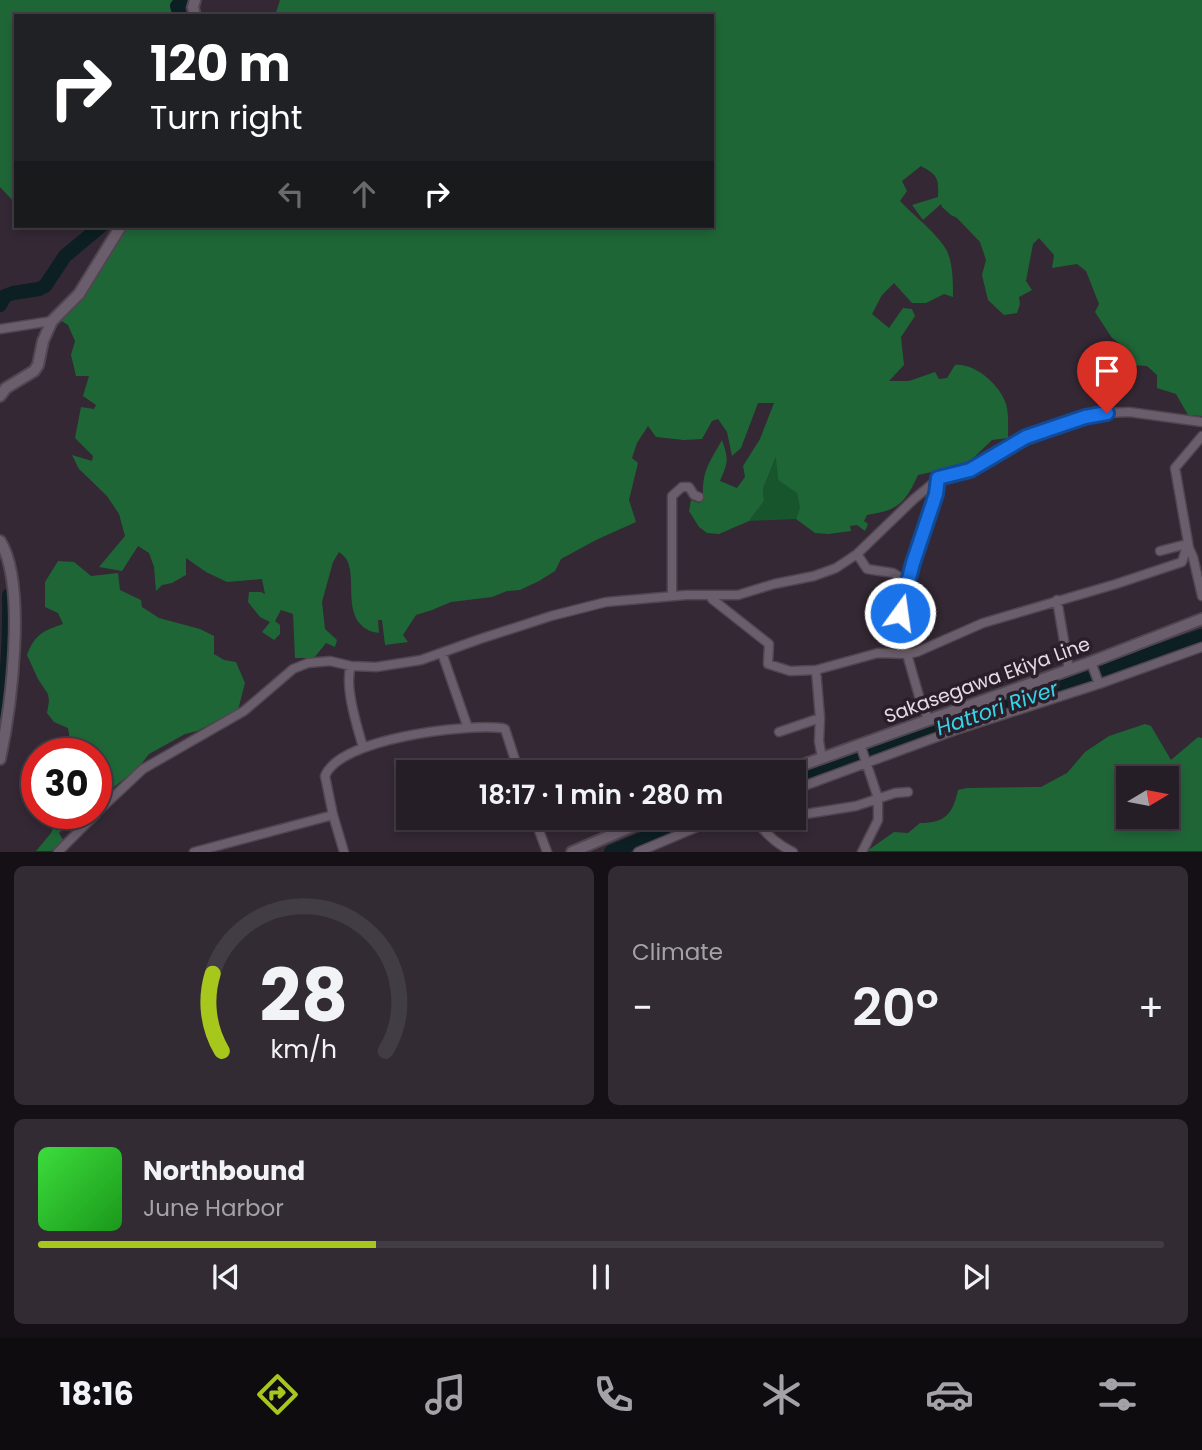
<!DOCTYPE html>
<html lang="en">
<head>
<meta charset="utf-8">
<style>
  :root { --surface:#261e27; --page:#322b33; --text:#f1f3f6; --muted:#a4a2a7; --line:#423c44; --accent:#a8c71d }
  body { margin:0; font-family:Poppins,sans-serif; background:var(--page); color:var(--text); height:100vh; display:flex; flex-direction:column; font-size:26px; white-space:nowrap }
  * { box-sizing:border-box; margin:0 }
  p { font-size:23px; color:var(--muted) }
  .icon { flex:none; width:38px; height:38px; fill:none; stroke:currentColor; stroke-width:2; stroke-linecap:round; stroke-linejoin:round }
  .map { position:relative; height:852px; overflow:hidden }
  .sheet { display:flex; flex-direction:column; gap:14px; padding:14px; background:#151015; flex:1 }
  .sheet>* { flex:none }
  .banner { position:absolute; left:14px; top:14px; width:700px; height:214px; border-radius:0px; box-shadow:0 4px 10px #0003,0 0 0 2px var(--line); background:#202124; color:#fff; overflow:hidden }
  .needle { width:46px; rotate:80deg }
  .tools { position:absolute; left:1116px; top:766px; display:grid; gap:14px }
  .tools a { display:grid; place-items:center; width:63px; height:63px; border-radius:0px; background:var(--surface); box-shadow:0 4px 10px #0003,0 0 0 2px var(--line); font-size:35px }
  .speed { position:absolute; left:21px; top:738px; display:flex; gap:14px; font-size:35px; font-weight:700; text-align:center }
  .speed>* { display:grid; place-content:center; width:91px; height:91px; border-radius:50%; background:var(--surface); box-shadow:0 4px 10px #0003,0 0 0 2px var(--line); line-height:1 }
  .speed .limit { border:10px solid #d22; background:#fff; color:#111 }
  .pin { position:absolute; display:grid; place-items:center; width:60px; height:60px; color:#fff; margin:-72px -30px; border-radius:50% 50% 50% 0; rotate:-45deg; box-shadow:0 0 7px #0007 }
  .pin .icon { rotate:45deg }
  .me { position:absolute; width:77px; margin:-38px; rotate:14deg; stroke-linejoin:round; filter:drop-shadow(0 0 5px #0008) }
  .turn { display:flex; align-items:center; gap:24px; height:147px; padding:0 21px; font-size:32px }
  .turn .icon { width:91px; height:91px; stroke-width:2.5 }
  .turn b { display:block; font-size:49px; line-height:60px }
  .lanes { display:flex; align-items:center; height:66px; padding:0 21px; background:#0003; justify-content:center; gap:35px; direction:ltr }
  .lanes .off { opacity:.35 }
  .big { font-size:52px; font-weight:600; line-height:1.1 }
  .sheet .card { flex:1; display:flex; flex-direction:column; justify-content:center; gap:10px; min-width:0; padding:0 24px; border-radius:10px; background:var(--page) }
  .sheet .dial { align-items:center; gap:0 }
  .dial svg { height:182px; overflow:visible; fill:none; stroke:var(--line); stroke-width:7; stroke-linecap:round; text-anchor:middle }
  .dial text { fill:var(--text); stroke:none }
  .song { display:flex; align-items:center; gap:21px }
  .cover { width:84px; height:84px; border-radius:10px; background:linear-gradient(135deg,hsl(120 70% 55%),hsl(120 70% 35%)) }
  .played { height:7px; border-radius:4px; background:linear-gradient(90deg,var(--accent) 30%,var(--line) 30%) }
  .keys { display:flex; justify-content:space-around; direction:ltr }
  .heat { display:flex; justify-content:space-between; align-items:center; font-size:38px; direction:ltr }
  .sheet .tiles { flex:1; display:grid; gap:14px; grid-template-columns:1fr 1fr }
  .card:last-child { grid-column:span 2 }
  .trip { position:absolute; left:396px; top:760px; width:410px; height:70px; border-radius:0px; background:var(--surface); box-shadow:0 4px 10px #0003,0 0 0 2px var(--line); font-weight:600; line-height:70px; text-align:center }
  .tabs { display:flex; height:112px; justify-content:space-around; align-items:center; background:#0f0c10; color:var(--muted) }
  .tabs .icon { width:49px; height:49px }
  .tabs .on { color:var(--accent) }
  .tabs b { font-size:32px; color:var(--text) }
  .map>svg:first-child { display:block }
  .green { fill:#17552d }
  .forest { fill:#1f6637; fill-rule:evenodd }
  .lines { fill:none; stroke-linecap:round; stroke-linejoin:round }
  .river { stroke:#0c1f22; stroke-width:14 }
  .street-casing { stroke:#4f4650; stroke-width:11 }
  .secondary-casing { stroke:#4f4650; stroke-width:14 }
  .street { stroke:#6b5e6c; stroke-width:8 }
  .secondary { stroke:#6b5e6c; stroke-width:10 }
  .route-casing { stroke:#114b97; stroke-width:18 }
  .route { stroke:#1a73e8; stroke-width:12 }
  .labels { text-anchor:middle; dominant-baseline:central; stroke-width:7; stroke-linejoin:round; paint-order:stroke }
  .street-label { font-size:19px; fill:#e3dce4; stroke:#291e2a }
  .water-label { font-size:21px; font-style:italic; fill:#36d5e6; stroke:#291e2a }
</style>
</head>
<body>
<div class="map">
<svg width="1202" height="852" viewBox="0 0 1202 852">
  <rect width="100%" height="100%" fill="#332834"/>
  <path class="green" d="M 777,455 L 778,480 L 797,492 L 801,508 L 796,519 L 749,521 L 764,501 L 763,489 Z"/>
  <path class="forest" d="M 0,0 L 176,0 L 172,16 L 16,16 L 16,204 L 0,187 Z
    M 280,0 L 1202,0 L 1202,416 L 1188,415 L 1176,394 L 1157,388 L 1157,375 L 1147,366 L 1132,365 L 1125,357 L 1127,349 L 1112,338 L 1095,312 L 1099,304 L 1086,271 L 1077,264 L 1052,268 L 1054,255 L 1039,238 L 1033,244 L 1026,281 L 1032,290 L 1019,297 L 1020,304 L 1017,313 L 1004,315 L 988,300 L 982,275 L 986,260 L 980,242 L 957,218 L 951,215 L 942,207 L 941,204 L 923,220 L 912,205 L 938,197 C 939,179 938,175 921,166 L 902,181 L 907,191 L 900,201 C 913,215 939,235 947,251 C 953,264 953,283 953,297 L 944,294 L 926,303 L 912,303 L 894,283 L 882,295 L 872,314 L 889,328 L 903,308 L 912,309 L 915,316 L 901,337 L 904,365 L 889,381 L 909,381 L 935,372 L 939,379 L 947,378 L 955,365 C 975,363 1000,385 1006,404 C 1009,414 1008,427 1008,438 L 992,440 L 969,462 L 950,468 L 918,475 C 905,503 899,510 867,515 L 864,521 L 868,524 L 865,531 L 857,525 L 850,526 L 851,531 L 828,534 L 815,533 L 796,519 L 800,508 L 797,493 L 778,480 L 776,457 L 763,489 L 764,501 L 749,521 L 719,534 L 707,533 L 699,527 L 689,511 L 691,500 L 699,503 L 703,499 C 702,471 708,465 722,440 C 729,460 728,462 720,481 L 737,488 L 745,477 L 743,466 L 760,439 L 774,403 L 758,403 L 741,448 L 732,456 L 727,432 L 718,419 L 712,421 L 702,439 L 684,440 L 656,437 L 648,426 L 637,443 L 632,458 L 638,463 L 629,500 L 636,522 L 596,540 L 561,559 L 555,571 L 539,581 L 520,590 L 507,591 L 492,597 L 451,602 L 432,610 L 416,615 L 403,635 L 408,642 L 385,645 L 382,620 L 378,620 L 379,633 C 376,632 371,632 368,630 C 342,616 357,581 347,560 C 345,557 342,554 339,552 L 333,562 L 322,602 L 325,629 L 337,640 L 335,647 L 326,643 L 314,658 L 295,658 L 293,614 L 281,610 L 275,621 L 280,625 L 280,634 L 274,640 L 262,632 L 270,622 L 260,617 L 248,602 L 249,592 L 261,592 L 265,594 L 262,579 L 227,582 L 206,572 L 186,558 L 186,575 L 172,583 L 162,585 L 156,591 L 154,567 L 149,553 L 138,546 L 122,571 L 99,567 L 125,536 L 119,514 L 107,496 L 79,469 L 72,455 L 92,461 L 93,456 L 75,438 L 81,407 L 94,409 L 96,405 L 83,396 L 89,376 L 76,376 L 71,355 L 75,341 L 68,325 L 60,320 L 66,310 L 76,306 L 125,226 L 712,226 L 712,16 L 275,16 Z
    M 58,561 L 74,562 L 91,576 L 118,573 L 120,590 L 141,600 L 142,607 L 159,618 L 200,629 L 214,636 L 214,654 L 224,660 L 236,662 L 245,683 L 238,710 L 197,731 L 185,734 L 149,754 L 138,768 L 114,787 L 109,784 L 96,792 L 96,754 L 78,754 L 77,749 L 70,740 L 68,728 L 54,722 L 47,713 L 49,701 L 48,694 L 38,679 L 27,655 C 35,634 43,631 63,624 L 58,613 L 45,607 L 45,582 Z
    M 1145,724 L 1151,726 L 1171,760 L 1198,737 L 1202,738 L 1202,851 L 867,851 L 894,832 L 908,833 L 920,823 C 945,823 953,814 958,790 L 967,788 L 1041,787 L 1067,773 L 1085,752 L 1109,736 ZM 1129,779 L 1167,779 L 1167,817 L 1129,817 Z
    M 59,814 L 84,814 L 85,816 L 74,828 L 69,824 L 59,833 L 63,840 L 52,851 L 36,851 L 51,833 Z"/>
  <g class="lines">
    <path class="river" d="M 180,16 L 177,6 L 182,0
      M 0,305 L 5,296 L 13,293 L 39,289 L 45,286 L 65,256 L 101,226
      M 0,729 C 7,685 10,640 9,595
      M 793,779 L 853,755 L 1202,636
      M 611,852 L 696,817"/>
    <g class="street-casing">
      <path id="street" d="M 0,329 L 52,321
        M 1202,436 L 1175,468 L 1189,548 L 1193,557 L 1202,596
        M 1160,551 L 1183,545 L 1189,548
        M 857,554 L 867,569 L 893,573 L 908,582
        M 672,596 L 672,496 L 682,487 L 689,487 L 694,495 L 699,497
        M 713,596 L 712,599 L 769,644 L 768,664 L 790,671 L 816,670 L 878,653 L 908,654 L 917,652 L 983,623 L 1116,584 L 1182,562 L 1186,549 L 1189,548
        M 1057,600 L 1069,670
        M 442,653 L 468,728
        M 1091,662 L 1099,684
        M 351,666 C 344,686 357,726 363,747
        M 816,670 L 820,718 L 819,741 L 822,758
        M 929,720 L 921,703 L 901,633 L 900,613 L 913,563 L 936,494 L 938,479
        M 779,732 L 820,718
        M 860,744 L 878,798 L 878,820 L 862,852
        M 793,790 L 956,730 L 1099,684 L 1202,647
        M 96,813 L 143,769 L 244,711 L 293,669 L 308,663 L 330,661 L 351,666 L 376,667 L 421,660 L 480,639 L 551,616 L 606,602 L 686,595 L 738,595 L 774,584 L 814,576 L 836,568 L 857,554 L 914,499 L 938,479 L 970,470 L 1026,437 L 1085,417 L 1107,413 L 1129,412 L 1202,422
        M 793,816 L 856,806 L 895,793 L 908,792
        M 534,817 L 547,852
        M 754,817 C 764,833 776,844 793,852
        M 756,821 L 782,817
        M 58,852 L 96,814
        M 194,852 L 333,815
        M 344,852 L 333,815 L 325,776 C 340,738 465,724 502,728 L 505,729 L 519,772
        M 638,852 L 721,817"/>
    </g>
    <g class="secondary-casing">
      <path id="secondary" d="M 195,0 L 193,7 L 195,16
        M 0,396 L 6,388 L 34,371 L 38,365 L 43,341 L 52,321 L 79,294 L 121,226
        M 0,541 C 27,584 11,708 0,759
        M 783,772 L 1091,662 L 1202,619
        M 572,852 L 654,817"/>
    </g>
    <use href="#street" class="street"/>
    <use href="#secondary" class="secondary"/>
  </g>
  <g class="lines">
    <g class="route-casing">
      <path id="route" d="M 900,613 L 913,563 L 936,494 L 938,478 L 970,470 L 1026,437 L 1085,417 L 1107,413"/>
    </g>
    <use href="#route" class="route"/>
  </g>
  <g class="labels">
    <g class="street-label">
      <text transform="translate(987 680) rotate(-20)">Sakasegawa Ekiya Line</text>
    </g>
    <g class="water-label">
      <text transform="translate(997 708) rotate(-19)">Hattori River</text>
    </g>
  </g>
</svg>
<div class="tools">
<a><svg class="needle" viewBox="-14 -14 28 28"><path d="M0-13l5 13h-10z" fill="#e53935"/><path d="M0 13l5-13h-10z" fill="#a4a2a7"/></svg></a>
</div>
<div class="speed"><div class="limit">30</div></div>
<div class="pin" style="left:1107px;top:413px;background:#d93025"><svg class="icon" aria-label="arrive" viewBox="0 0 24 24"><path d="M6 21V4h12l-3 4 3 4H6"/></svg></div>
<svg class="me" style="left:900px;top:613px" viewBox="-20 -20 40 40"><circle r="17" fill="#1a73e8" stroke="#fff" stroke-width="3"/><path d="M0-11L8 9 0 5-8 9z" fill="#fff"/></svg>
<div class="trip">18:17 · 1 min · 280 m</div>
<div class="banner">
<div class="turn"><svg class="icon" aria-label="right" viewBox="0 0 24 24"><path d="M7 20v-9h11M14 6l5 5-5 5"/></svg><div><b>120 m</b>Turn right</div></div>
<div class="lanes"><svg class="icon off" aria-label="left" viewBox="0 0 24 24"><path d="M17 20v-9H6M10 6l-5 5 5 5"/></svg><svg class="icon off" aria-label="ahead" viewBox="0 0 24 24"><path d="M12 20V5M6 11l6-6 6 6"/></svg><svg class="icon" aria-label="right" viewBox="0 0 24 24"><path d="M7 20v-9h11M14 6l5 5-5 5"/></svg></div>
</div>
</div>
<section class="sheet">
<div class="tiles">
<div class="card dial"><svg viewBox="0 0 100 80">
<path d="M14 69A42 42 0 1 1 86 69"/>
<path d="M14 69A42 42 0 0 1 10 35" stroke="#a8c71d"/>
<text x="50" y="56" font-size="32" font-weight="700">28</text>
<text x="50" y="72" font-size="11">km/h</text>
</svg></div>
<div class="card"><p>Climate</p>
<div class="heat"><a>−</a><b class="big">20°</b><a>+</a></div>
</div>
<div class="card">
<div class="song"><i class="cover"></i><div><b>Northbound</b><p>June Harbor</p></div></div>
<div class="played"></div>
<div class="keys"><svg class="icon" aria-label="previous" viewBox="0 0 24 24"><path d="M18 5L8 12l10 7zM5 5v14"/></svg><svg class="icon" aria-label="pause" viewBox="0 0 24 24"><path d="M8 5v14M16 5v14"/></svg><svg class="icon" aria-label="next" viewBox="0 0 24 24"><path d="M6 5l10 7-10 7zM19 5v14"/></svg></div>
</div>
</div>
</section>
<nav class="tabs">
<b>18:16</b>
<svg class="icon on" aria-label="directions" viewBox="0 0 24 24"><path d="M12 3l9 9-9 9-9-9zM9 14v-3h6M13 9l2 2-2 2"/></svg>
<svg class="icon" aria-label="music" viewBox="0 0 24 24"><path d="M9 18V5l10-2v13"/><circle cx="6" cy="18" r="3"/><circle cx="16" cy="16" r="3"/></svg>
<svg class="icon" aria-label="phone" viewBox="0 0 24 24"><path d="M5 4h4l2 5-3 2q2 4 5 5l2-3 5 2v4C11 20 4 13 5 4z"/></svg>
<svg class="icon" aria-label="climate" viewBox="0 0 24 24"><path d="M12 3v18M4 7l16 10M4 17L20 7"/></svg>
<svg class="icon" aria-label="car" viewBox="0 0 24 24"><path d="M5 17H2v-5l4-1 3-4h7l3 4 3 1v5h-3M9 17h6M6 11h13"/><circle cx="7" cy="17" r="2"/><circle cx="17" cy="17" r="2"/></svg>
<svg class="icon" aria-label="filters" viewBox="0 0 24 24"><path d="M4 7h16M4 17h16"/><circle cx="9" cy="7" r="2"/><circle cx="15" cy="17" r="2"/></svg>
</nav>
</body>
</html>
